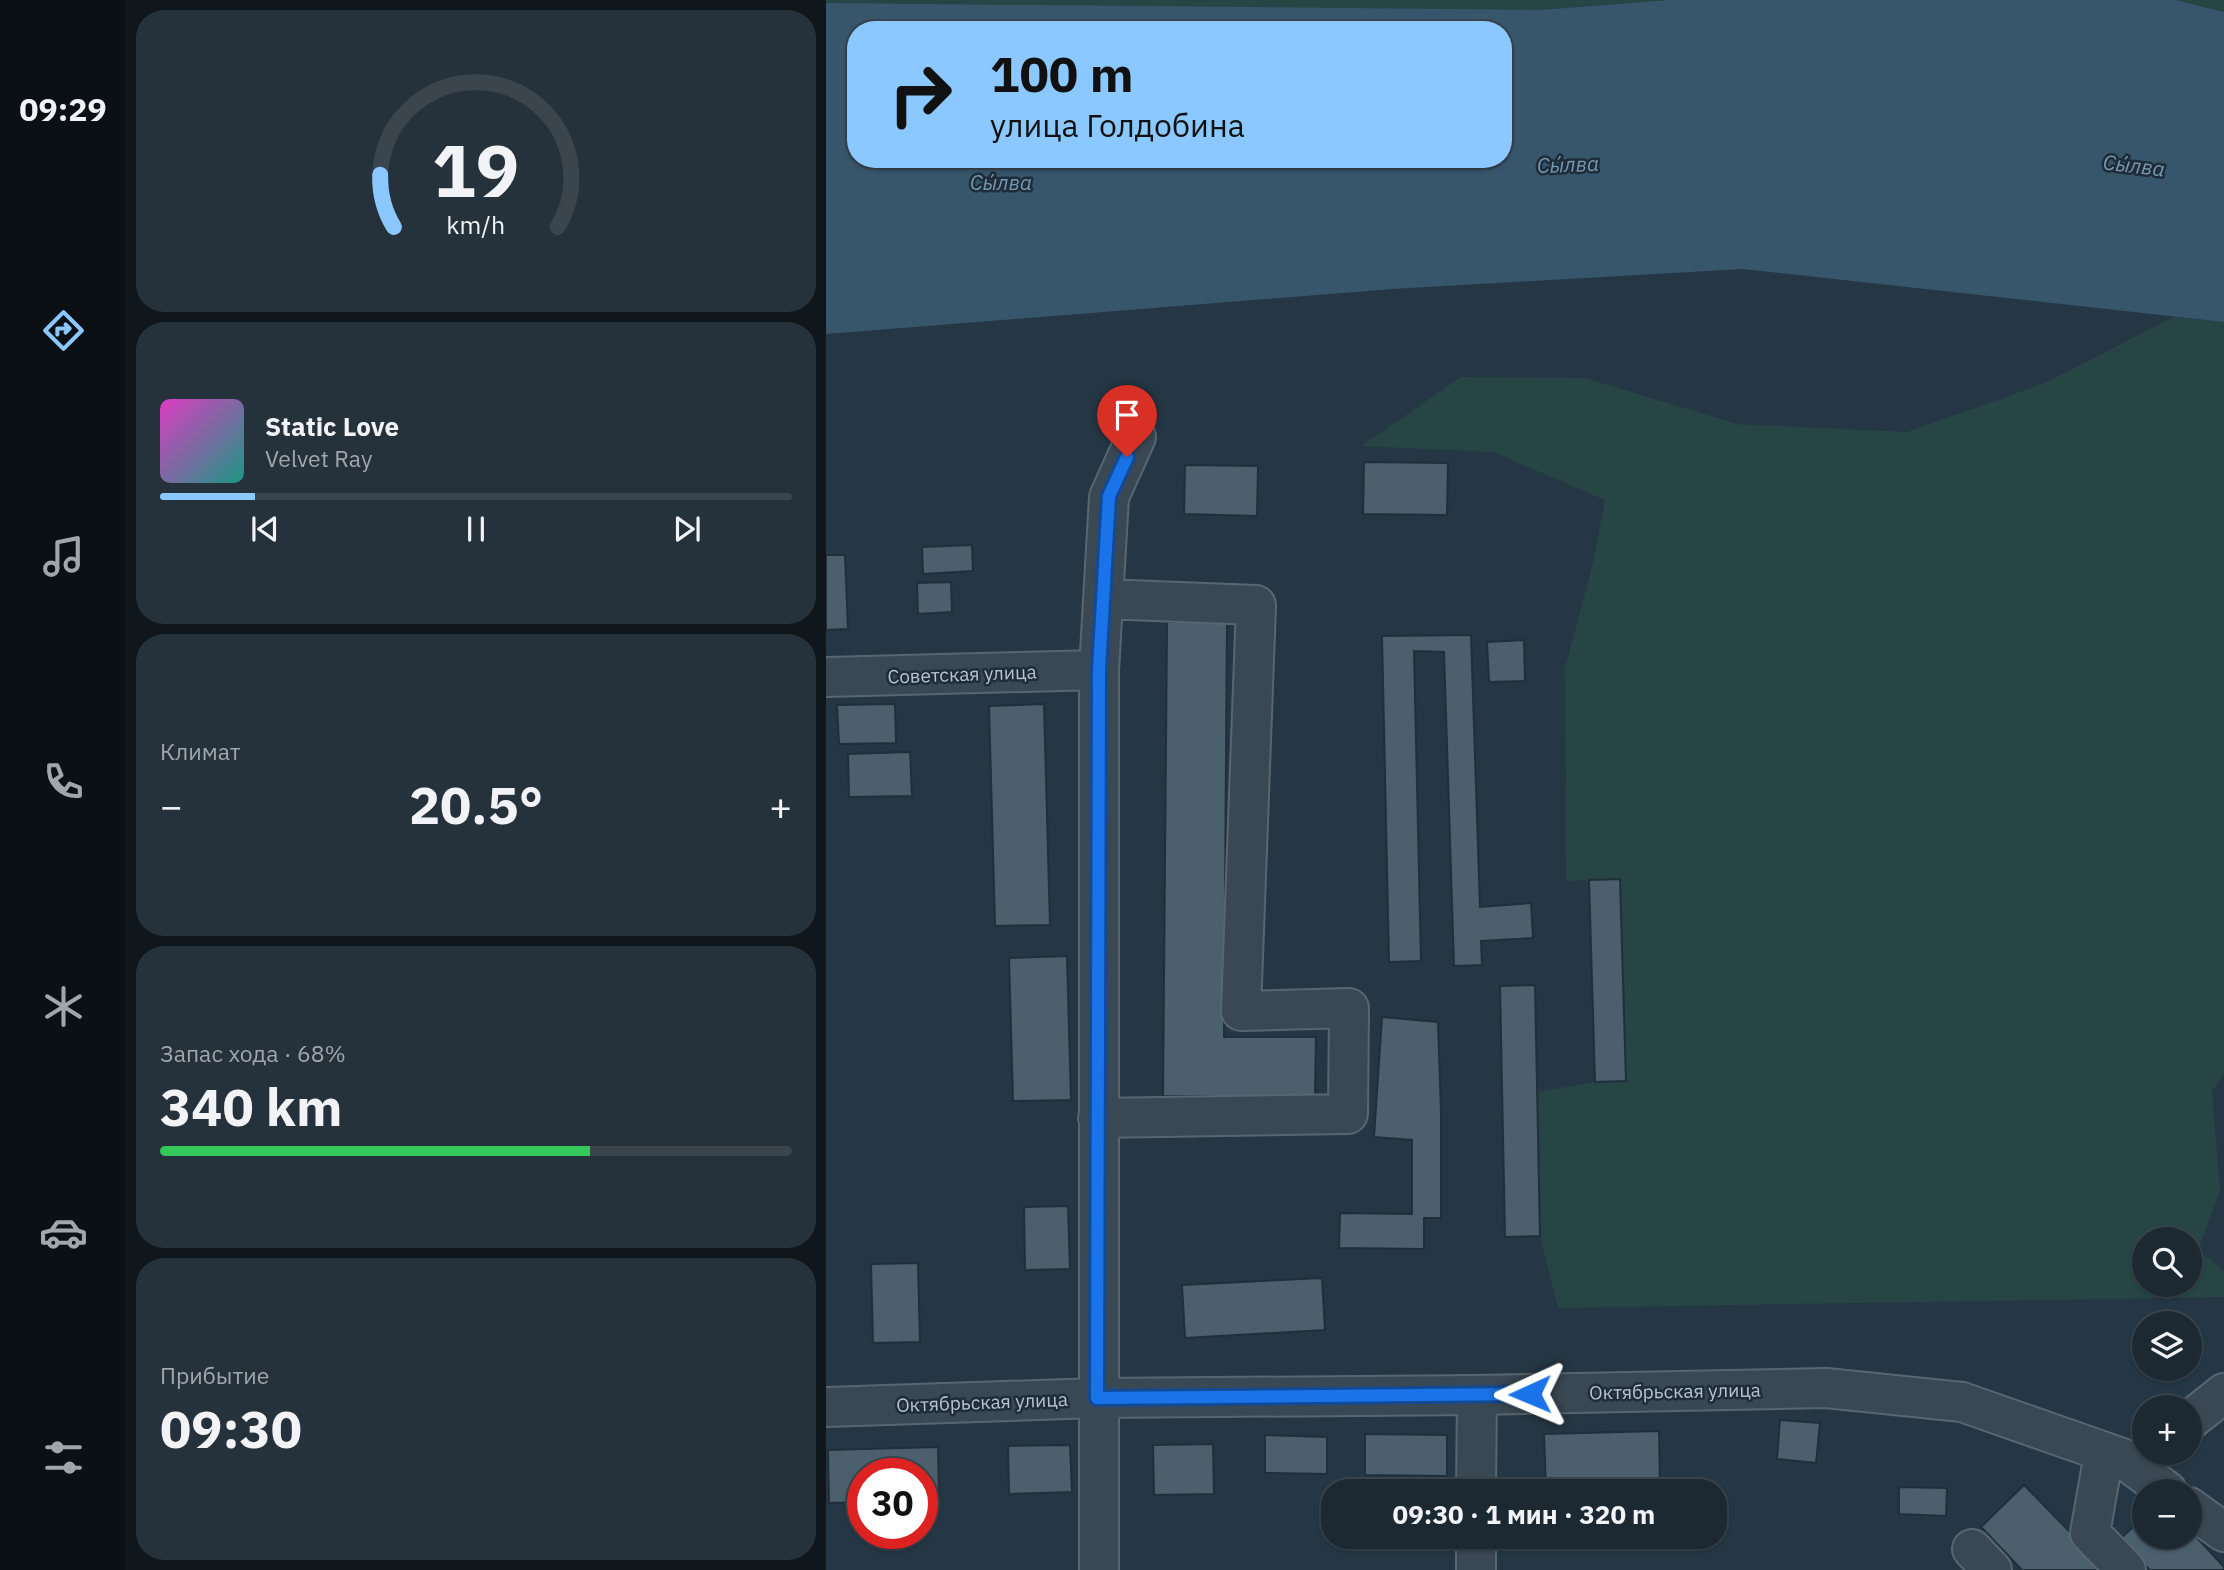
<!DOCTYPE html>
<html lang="ru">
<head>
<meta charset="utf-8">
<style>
  :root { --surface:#1c2933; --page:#25313b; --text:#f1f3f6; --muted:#a0a6ac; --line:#3a454e; --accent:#8ac8ff }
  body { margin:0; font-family:"IBM Plex Sans",sans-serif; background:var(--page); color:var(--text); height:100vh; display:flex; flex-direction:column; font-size:26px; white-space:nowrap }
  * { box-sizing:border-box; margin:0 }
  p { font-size:23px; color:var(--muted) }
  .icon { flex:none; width:38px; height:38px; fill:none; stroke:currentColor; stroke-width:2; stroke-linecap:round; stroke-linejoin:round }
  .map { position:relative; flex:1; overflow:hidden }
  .drawer { display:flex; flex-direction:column; gap:10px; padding:10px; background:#0f171c; width:700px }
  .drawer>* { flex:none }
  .hud { position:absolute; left:21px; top:21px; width:665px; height:147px; border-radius:28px; box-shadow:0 2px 5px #0004,0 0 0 2px var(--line); background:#8ac8ff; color:#111; overflow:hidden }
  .tools { position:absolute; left:1306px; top:1227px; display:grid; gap:14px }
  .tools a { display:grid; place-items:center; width:70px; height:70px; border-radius:50%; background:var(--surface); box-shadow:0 2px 5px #0004,0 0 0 2px var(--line); font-size:35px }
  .speed { position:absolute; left:21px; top:1458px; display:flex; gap:14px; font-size:35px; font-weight:700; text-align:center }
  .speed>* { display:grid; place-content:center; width:91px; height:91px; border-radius:50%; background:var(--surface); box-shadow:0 2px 5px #0004,0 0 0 2px var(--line); line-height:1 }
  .speed .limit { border:10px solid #d22; background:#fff; color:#111 }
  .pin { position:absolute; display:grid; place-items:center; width:60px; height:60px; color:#fff; margin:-72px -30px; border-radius:50% 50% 50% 0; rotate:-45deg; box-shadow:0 0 7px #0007 }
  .pin .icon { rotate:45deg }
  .me { position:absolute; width:77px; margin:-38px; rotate:269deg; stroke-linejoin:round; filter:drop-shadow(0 0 5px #0008) }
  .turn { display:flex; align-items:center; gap:24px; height:147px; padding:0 28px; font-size:32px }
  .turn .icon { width:91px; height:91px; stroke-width:2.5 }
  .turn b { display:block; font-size:49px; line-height:60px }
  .big { font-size:52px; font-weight:800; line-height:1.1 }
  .drawer .widget { flex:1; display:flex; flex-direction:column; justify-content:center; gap:10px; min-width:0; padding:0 24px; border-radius:28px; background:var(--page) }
  .drawer .dial { align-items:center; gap:0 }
  .dial svg { height:182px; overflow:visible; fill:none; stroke:var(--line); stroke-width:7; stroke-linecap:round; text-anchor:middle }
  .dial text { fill:var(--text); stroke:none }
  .song { display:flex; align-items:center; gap:21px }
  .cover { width:84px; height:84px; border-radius:10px; background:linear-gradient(135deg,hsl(310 70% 55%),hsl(170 70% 35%)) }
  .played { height:7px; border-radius:4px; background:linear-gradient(90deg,var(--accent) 15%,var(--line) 15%) }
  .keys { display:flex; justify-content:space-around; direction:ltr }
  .heat { display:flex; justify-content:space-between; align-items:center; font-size:38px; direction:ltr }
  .charge { height:10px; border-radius:5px; background:linear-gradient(90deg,#34c759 68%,var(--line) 0) }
  .trip { position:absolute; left:495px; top:1479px; width:406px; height:70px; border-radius:28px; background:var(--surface); box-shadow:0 2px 5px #0004,0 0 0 2px var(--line); font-weight:800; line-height:70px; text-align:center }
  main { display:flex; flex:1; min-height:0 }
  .menu { display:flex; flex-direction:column; width:126px; justify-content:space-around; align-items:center; background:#0b1014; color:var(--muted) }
  .menu .icon { width:49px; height:49px }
  .menu .selected { color:var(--accent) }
  .menu b { font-size:32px; color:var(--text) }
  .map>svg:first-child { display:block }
  .green { fill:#274544; fill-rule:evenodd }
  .water { fill:#37566c; fill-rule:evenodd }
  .building { fill:#4b5f6d; stroke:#202f3b; stroke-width:2 }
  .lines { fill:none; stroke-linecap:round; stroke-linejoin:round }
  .minor-casing { stroke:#586671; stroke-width:42 }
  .minor { stroke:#3a4854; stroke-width:38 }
  .route-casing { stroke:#114b97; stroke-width:18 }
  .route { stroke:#1a73e8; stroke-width:12 }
  .labels { text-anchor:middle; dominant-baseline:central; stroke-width:5; stroke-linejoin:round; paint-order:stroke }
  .street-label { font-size:19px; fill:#b7c3cd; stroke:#1e2d39 }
  .water-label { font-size:21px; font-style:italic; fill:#7598b2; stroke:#1e2d39 }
</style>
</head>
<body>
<main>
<nav class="menu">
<b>09:29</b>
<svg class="icon selected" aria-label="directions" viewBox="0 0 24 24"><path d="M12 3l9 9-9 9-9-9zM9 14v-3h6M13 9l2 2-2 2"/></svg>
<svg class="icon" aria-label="music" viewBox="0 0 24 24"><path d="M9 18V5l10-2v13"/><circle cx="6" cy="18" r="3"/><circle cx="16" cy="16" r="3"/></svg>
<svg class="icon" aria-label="phone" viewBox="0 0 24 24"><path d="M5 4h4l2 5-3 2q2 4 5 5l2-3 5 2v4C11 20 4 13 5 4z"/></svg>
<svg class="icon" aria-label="climate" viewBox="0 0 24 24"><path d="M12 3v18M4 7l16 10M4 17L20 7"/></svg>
<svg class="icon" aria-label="car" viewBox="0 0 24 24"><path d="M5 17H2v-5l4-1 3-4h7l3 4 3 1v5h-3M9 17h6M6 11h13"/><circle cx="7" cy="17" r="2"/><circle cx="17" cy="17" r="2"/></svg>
<svg class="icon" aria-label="filters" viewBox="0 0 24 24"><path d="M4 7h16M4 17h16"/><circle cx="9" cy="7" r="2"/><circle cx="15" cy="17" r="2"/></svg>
</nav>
<section class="drawer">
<div class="widget dial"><svg viewBox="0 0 100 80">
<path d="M14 69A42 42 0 1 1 86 69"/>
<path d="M14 69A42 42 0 0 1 8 46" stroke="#8ac8ff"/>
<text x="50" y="56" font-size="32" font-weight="700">19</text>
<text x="50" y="72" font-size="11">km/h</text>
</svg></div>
<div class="widget">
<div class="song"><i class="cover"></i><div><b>Static Love</b><p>Velvet Ray</p></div></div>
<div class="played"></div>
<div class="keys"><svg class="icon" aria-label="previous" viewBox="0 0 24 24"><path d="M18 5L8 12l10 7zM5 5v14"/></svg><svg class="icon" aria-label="pause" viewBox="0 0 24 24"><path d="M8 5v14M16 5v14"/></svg><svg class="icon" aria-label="next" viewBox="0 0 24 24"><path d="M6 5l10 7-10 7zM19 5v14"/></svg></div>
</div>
<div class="widget"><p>Климат</p>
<div class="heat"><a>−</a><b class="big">20.5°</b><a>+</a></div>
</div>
<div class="widget"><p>Запас хода · 68%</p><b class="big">340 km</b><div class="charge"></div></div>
<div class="widget"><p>Прибытие</p><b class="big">09:30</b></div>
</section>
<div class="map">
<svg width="1398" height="1570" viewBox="0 0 1398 1570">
  <rect width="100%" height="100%" fill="#253744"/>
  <path class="green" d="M 0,0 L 843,0 L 714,10 L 83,5 L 0,3 Z
    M 1349,0 L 1398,0 L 1398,12 Z
    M 1348,317 L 1398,322 L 1398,1074 L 1386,1091 L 1394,1190 L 1372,1251 L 1398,1270 L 1398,1297 L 732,1308 L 714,1236 L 711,1092 L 769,1082 L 800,1081 L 794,879 L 740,881 L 739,668 L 767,563 L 779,500 L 667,452 L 535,446 L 635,377 L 759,378 L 911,424 L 1081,432 L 1219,383 ZM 1318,1239 L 1363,1239 L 1363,1284 L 1318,1284 Z"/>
  <path class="water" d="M 843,0 L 1349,0 L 1398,12 L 1398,322 L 917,269 L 566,289 L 0,334 L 0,3 L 714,10 ZM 30,30 L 677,30 L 677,159 L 30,159 Z"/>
  <path class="building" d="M 538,462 L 622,463 L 621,515 L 537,514 Z
    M 359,465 L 432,466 L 431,516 L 358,514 Z
    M 146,545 L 147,571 L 97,574 L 96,547 Z
    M 0,555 L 19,555 L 22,629 L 0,630 Z
    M 125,582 L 126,612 L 92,614 L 91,583 Z
    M 341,622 L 401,622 L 398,1037 L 490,1037 L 489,1097 L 337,1096 Z
    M 645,635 L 654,907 L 705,903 L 707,938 L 655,941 L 656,965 L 628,966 L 618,652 L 588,651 L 595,961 L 563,962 L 556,636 Z
    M 698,640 L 699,681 L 663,682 L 661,642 Z
    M 69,704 L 70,743 L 13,744 L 11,705 Z
    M 218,704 L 224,925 L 169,926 L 163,706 Z
    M 84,752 L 86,796 L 23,797 L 22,754 Z
    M 794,879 L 800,1081 L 769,1082 L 763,880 Z
    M 241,956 L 245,1100 L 187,1101 L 183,958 Z
    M 709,985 L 714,1236 L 679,1237 L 674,986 Z
    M 556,1017 L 612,1022 L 615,1112 L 615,1218 L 598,1218 L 598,1249 L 513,1248 L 514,1213 L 586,1214 L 586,1140 L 548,1137 Z
    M 242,1206 L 244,1269 L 199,1270 L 198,1207 Z
    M 92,1263 L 94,1342 L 47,1343 L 45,1264 Z
    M 496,1278 L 499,1330 L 359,1338 L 356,1285 Z
    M 954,1420 L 994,1423 L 990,1463 L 951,1459 Z
    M 833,1431 L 834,1488 L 720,1491 L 718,1434 Z
    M 539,1434 L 621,1435 L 621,1476 L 539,1475 Z
    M 439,1435 L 501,1437 L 501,1474 L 439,1473 Z
    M 387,1444 L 388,1494 L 328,1495 L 327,1445 Z
    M 244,1445 L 246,1492 L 183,1494 L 182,1446 Z
    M 112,1447 L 113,1500 L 96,1500 L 96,1474 L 37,1474 L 37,1502 L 3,1503 L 2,1450 Z
    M 1198,1485 L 1281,1570 L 1196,1570 L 1155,1527 Z
    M 1073,1487 L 1121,1488 L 1120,1516 L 1073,1514 Z
    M 1318,1517 L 1318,1536 L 1363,1536 L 1363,1529 L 1398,1567 L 1398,1570 L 1324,1570 L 1294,1539 Z"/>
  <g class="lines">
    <g class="minor-casing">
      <path id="minor" d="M 0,677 L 273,670
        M 272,1118 L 522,1114 L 523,1008 L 415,1011 L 430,605 L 277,599
        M 0,1407 L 271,1398 L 651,1395 L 1000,1388 L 1136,1402 L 1296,1458 L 1341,1491
        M 1363,1421 L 1398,1393
        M 1278,1454 L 1264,1533 L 1300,1570
        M 650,1491 L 651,1395
        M 1363,1507 L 1398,1532
        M 1146,1549 L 1166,1570
        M 273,1570 L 273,670 L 283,497 L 310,437
        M 650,1570 L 650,1536"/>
    </g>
    <use href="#minor" class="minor"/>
  </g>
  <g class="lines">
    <g class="route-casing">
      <path id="route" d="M 301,457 L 283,496 L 273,670 L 271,1398 L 704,1394"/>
    </g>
    <use href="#route" class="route"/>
  </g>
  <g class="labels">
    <g class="street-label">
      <text transform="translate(136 674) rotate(-2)">Советская улица</text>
      <text transform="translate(849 1391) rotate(-1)">Октябрьская улица</text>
      <text transform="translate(156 1402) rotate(-2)">Октябрьская улица</text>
    </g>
    <g class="water-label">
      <text transform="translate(742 164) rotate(-2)">Сы́лва</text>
      <text transform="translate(1308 165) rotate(7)">Сы́лва</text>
      <text x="175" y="182">Сы́лва</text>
    </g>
  </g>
</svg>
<div class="tools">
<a><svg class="icon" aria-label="search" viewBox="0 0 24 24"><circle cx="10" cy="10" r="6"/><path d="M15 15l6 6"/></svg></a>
<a><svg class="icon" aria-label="layers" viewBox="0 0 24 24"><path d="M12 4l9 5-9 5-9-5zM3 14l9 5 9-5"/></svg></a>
<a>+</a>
<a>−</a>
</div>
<div class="speed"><div class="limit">30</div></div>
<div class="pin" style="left:301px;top:457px;background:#d93025"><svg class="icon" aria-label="arrive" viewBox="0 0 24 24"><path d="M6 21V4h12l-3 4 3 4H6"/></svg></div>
<svg class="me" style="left:704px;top:1394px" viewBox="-20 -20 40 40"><path d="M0-17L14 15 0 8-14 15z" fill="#1a73e8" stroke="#fff" stroke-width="4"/></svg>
<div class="trip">09:30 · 1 мин · 320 m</div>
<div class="hud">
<div class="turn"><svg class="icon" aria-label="right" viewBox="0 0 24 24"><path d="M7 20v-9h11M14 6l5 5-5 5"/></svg><div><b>100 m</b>улица Голдобина</div></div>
</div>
</div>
</main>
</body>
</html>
